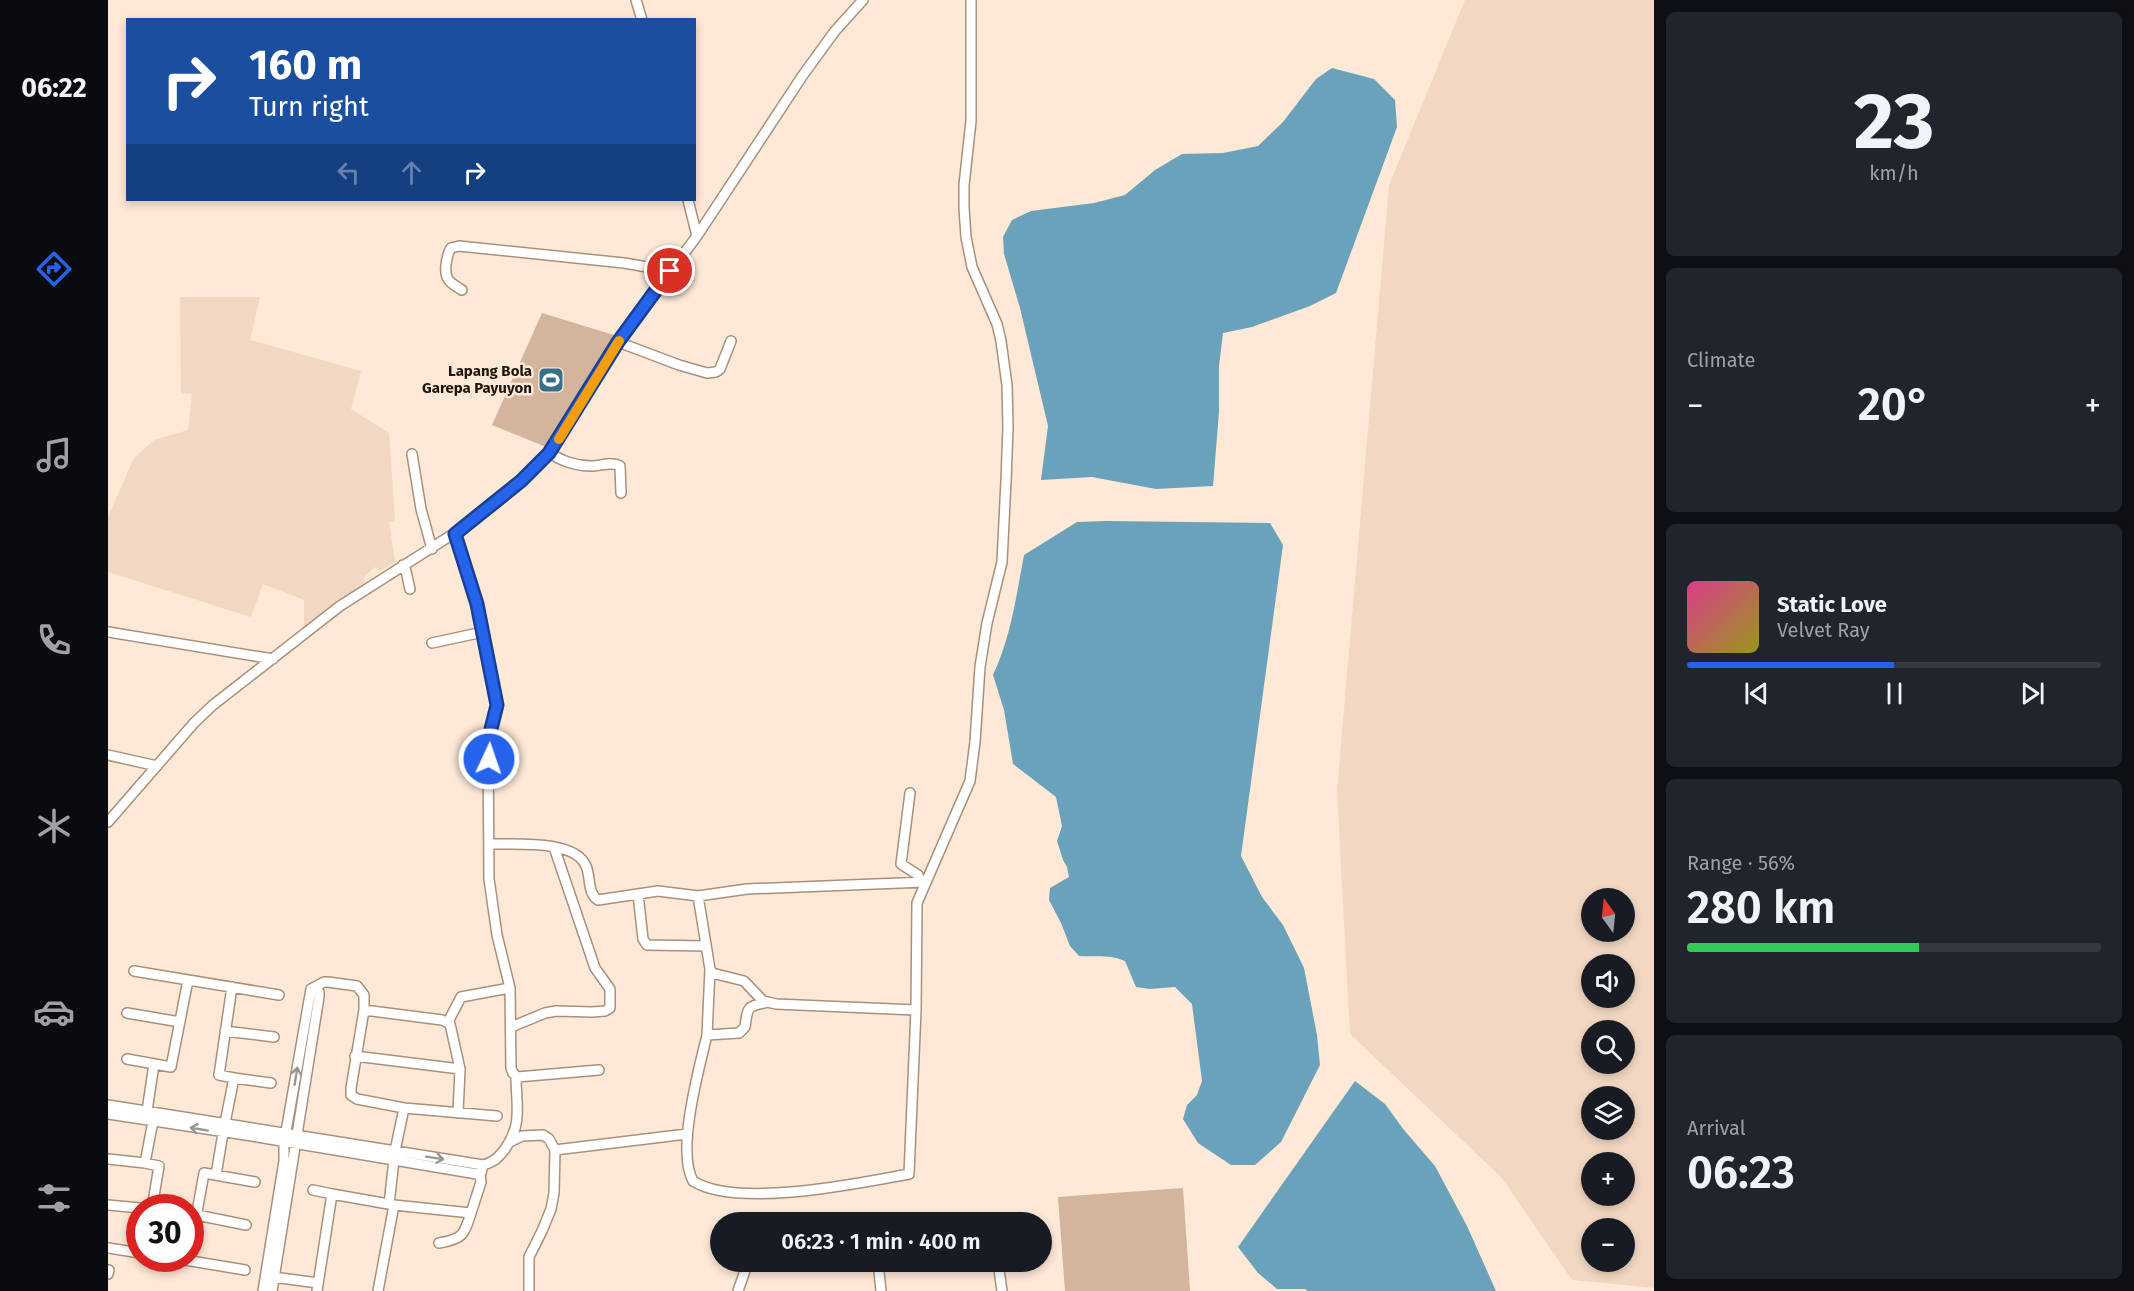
<!DOCTYPE html>
<html lang="en">
<head>
<meta charset="utf-8">
<style>
  :root { --surface:#171b24; --page:#20242c; --text:#f1f3f6; --muted:#9ea1a6; --line:#363941; --accent:#2563eb }
  body { margin:0; font-family:"Fira Sans",sans-serif; background:var(--page); color:var(--text); height:100vh; display:flex; flex-direction:column; font-size:22px; white-space:nowrap }
  * { box-sizing:border-box; margin:0 }
  p { font-size:20px; color:var(--muted) }
  .icon { flex:none; width:33px; height:33px; fill:none; stroke:currentColor; stroke-width:2; stroke-linecap:round; stroke-linejoin:round }
  .map { position:relative; flex:1; overflow:hidden }
  .details { display:flex; flex-direction:column; gap:12px; padding:12px; background:#0d0f14; width:480px }
  .details>* { flex:none }
  .hud { position:absolute; left:18px; top:18px; width:570px; height:183px; border-radius:0px; box-shadow:0 3px 9px #0003; background:#1a4fa0; color:#fff; overflow:hidden }
  .needle { width:39px; rotate:345deg }
  .controls { position:absolute; left:1473px; top:888px; display:grid; gap:12px }
  .controls a { display:grid; place-items:center; width:54px; height:54px; border-radius:50%; background:var(--surface); box-shadow:0 3px 9px #0003; font-size:30px }
  .speed { position:absolute; left:18px; top:1194px; display:flex; gap:12px; font-size:30px; font-weight:700; text-align:center }
  .speed>* { display:grid; place-content:center; width:78px; height:78px; border-radius:50%; background:var(--surface); box-shadow:0 3px 9px #0003; line-height:1 }
  .speed .limit { border:9px solid #d22; background:#fff; color:#111 }
  .pin { position:absolute; display:grid; place-items:center; width:51px; height:51px; color:#fff; margin:-26px; border:3px solid #fff; border-radius:50%; box-shadow:0 2px 6px #0007 }
  .me { position:absolute; width:66px; margin:-33px; rotate:3deg; stroke-linejoin:round; filter:drop-shadow(0 0 4px #0008) }
  .turn { display:flex; align-items:center; gap:21px; height:126px; padding:0 24px; font-size:27px }
  .turn .icon { width:78px; height:78px; stroke-width:2.5 }
  .turn b { display:block; font-size:42px; line-height:51px }
  .lanes { display:flex; align-items:center; height:57px; padding:0 24px; background:#0003; justify-content:center; gap:30px; direction:ltr }
  .lanes .off { opacity:.35 }
  .big { font-size:45px; font-weight:600; line-height:1.1 }
  .details .card { flex:1; display:flex; flex-direction:column; justify-content:center; gap:9px; min-width:0; padding:0 21px; border-radius:9px; background:var(--page) }
  .details .dial { align-items:center; gap:0 }
  .dial b { font-size:78px; line-height:1 }
  .song { display:flex; align-items:center; gap:18px }
  .cover { width:72px; height:72px; border-radius:9px; background:linear-gradient(135deg,hsl(330 70% 55%),hsl(60 70% 35%)) }
  .played { height:6px; border-radius:3px; background:linear-gradient(90deg,var(--accent) 50%,var(--line) 50%) }
  .keys { display:flex; justify-content:space-around; direction:ltr }
  .heat { display:flex; justify-content:space-between; align-items:center; font-size:33px; direction:ltr }
  .charge { height:9px; border-radius:4px; background:linear-gradient(90deg,#34c759 56%,var(--line) 0) }
  .trip { position:absolute; left:602px; top:1212px; width:342px; height:60px; border-radius:30px; background:var(--surface); box-shadow:0 3px 9px #0003; font-weight:600; line-height:60px; text-align:center }
  main { display:flex; flex:1; min-height:0 }
  .menu { display:flex; flex-direction:column; width:108px; justify-content:space-around; align-items:center; background:#090b0e; color:var(--muted) }
  .menu .icon { width:42px; height:42px }
  .menu .active { color:var(--accent) }
  .menu b { font-size:27px; color:var(--text) }
  .map>svg:first-child { display:block }
  .built { fill:#f2d8c2; fill-rule:evenodd }
  .green { fill:#d3b49d }
  .water { fill:#6aa1bb }
  .lines { fill:none; stroke-linecap:round; stroke-linejoin:round }
  .minor-casing { stroke:#a9907c; stroke-width:12 }
  .minor { stroke:#fff; stroke-width:9 }
  .oneway { stroke:#9a9692 }
  .route-casing { stroke:#184099; stroke-width:15 }
  .route { stroke:#2563eb; stroke-width:10 }
  .slow { stroke:#f59e0b; stroke-width:10 }
  .labels { text-anchor:middle; dominant-baseline:central; stroke-width:5; stroke-linejoin:round; paint-order:stroke }
  .poi-label { font-size:15px; font-weight:bold; fill:#1e150d; stroke:#fee8d6; text-anchor:end }
</style>
</head>
<body>
<main>
<nav class="menu">
<b>06:22</b>
<svg class="icon active" aria-label="directions" viewBox="0 0 24 24"><path d="M12 3l9 9-9 9-9-9zM9 14v-3h6M13 9l2 2-2 2"/></svg>
<svg class="icon" aria-label="music" viewBox="0 0 24 24"><path d="M9 18V5l10-2v13"/><circle cx="6" cy="18" r="3"/><circle cx="16" cy="16" r="3"/></svg>
<svg class="icon" aria-label="phone" viewBox="0 0 24 24"><path d="M5 4h4l2 5-3 2q2 4 5 5l2-3 5 2v4C11 20 4 13 5 4z"/></svg>
<svg class="icon" aria-label="climate" viewBox="0 0 24 24"><path d="M12 3v18M4 7l16 10M4 17L20 7"/></svg>
<svg class="icon" aria-label="car" viewBox="0 0 24 24"><path d="M5 17H2v-5l4-1 3-4h7l3 4 3 1v5h-3M9 17h6M6 11h13"/><circle cx="7" cy="17" r="2"/><circle cx="17" cy="17" r="2"/></svg>
<svg class="icon" aria-label="filters" viewBox="0 0 24 24"><path d="M4 7h16M4 17h16"/><circle cx="9" cy="7" r="2"/><circle cx="15" cy="17" r="2"/></svg>
</nav>
<div class="map">
<svg width="1546" height="1291" viewBox="0 0 1546 1291">
  <rect width="100%" height="100%" fill="#fee8d6"/>
  <path class="built" d="M 1357,0 L 1546,0 L 1546,1288 L 1464,1280 L 1393,1177 L 1242,1034 L 1229,791 L 1281,185 ZM 1484,898 L 1516,898 L 1516,932 L 1484,932 ZM 1484,964 L 1516,964 L 1516,998 L 1484,998 ZM 1484,1030 L 1516,1030 L 1516,1064 L 1484,1064 ZM 1484,1096 L 1516,1096 L 1516,1130 L 1484,1130 ZM 1484,1162 L 1516,1162 L 1516,1196 L 1484,1196 ZM 1484,1228 L 1516,1228 L 1516,1262 L 1484,1262 Z
    M 72,297 L 152,297 L 142,340 L 253,371 L 243,409 L 281,433 L 287,521 L 281,522 L 287,562 L 272,571 L 267,567 L 255,578 L 258,584 L 196,628 L 196,600 L 155,584 L 143,617 L 0,572 L 0,517 L 26,458 L 46,440 L 80,430 L 84,394 L 73,393 Z"/>
  <path class="green" d="M 434,313 L 509,336 L 443,449 L 384,425 Z
    M 1075,1188 L 1082,1291 L 957,1291 L 950,1197 Z"/>
  <path class="water" d="M 1224,68 L 1266,79 L 1287,100 L 1289,127 L 1228,293 L 1202,306 L 1144,327 L 1115,333 L 1111,366 L 1111,412 L 1105,486 L 1048,489 L 984,477 L 933,480 L 940,426 L 912,308 L 896,254 L 895,237 L 904,220 L 923,211 L 986,203 L 1017,195 L 1047,170 L 1074,154 L 1115,153 L 1150,146 L 1175,122 L 1208,79 Z
    M 999,521 L 1162,523 L 1175,545 L 1133,856 L 1154,897 L 1175,925 L 1196,968 L 1209,1035 L 1212,1065 L 1173,1142 L 1147,1165 L 1123,1165 L 1090,1143 L 1075,1119 L 1079,1105 L 1089,1095 L 1094,1081 L 1084,1004 L 1067,987 L 1042,989 L 1028,987 L 1017,961 C 1002,954 988,957 971,956 L 962,946 L 953,923 L 941,900 L 942,888 L 961,877 L 959,867 L 955,860 L 949,841 L 954,826 L 948,797 L 905,764 L 896,710 L 885,675 C 903,637 908,597 916,555 L 969,522 Z
    M 1247,1081 L 1277,1104 L 1296,1130 L 1327,1166 L 1359,1226 L 1388,1291 L 1200,1291 L 1197,1289 L 1169,1289 L 1150,1273 L 1130,1247 Z"/>
  <g class="lines">
    <g class="minor-casing">
      <path id="minor" d="M 528,0 L 534,20
        M 580,200 L 589,236
        M 354,290 C 349,287 341,283 339,277 C 336,270 339,254 343,248 L 351,246 L 516,263 L 562,271
        M 510,342 L 571,365 L 599,373 L 608,372 L 612,369 L 623,341
        M 441,452 C 452,461 469,466 483,466 C 493,466 503,461 512,466 L 513,493
        M 304,454 L 313,509 L 324,549
        M 347,534 L 369,604 L 389,705 L 380,741 L 381,879 L 389,935 L 402,988 L 403,1068 L 405,1073 L 409,1077 L 491,1070
        M 295,565 C 300,572 299,580 302,589
        M 0,632 L 165,659
        M 324,643 L 375,632
        M 0,755 L 49,766
        M 802,793 L 793,864 L 810,875 L 814,883
        M 0,822 L 86,723 L 105,705 L 232,606 L 364,522 L 431,464 L 451,439 L 510,342 L 589,236 L 695,75 L 727,31 L 755,0
        M 382,844 C 406,845 467,839 478,866 C 483,877 479,893 490,900 L 550,891 L 590,896 L 639,889 L 817,882
        M 530,894 L 535,939 L 539,945 L 598,946
        M 590,896 L 602,969 L 604,973 L 636,981 L 655,1001 L 668,1004 L 808,1010
        M 26,971 L 171,995
        M 660,1002 C 639,1007 640,1005 637,1027 L 631,1033 L 599,1035 C 591,1069 568,1151 585,1181 C 629,1209 751,1183 801,1174 L 808,1010 L 809,903 L 862,781 L 867,742 L 872,667 L 879,623 L 894,562 L 898,481 L 900,427 L 899,385 L 893,341 L 889,324 L 864,267 L 858,237 L 856,208 L 856,185 L 863,121 L 863,0
        M 256,1010 L 334,1020 L 342,1024 L 352,1069 L 350,1113
        M 19,1013 L 72,1022
        M 340,1022 L 353,997 L 402,988
        M 403,1027 L 437,1013 L 448,1011 L 484,1012 L 497,1011 L 502,1008 L 502,989 L 487,968 L 446,847
        M 117,1031 L 166,1037
        M 599,1035 L 602,969
        M 247,1056 L 352,1069
        M 19,1059 L 63,1067 L 80,980
        M 126,1078 L 163,1083
        M 0,1105 L 375,1165 L 373,1173 L 369,1174 L 144,1136 L 0,1114
        M 39,1111 L 46,1064
        M 117,1123 L 126,1078 L 111,1075 L 124,987
        M 402,1142 L 414,1136 L 435,1135 L 441,1139 L 447,1150 L 446,1193 L 443,1209 L 434,1231 L 421,1257 L 421,1291
        M 447,1150 L 579,1134
        M 0,1159 L 37,1163
        M 375,1165 C 386,1162 390,1158 397,1149 C 415,1123 408,1106 408,1076
        M 108,1175 L 115,1133
        M 205,1190 L 224,1194
        M 281,1204 L 287,1151 L 296,1108
        M 0,1205 L 32,1208
        M 44,1208 L 51,1166 L 37,1163 L 45,1121
        M 363,1213 L 373,1182 L 372,1174
        M 89,1215 L 138,1225
        M 0,1248 L 32,1253
        M 82,1251 L 96,1173 L 147,1182
        M 65,1258 L 137,1270
        M 770,1262 L 773,1291
        M 890,1262 L 894,1291
        M 0,1274 L 1,1270
        M 165,1277 L 210,1283
        M 155,1291 L 176,1161 L 176,1143 L 203,989 L 216,982 L 220,982 L 249,986 L 256,995 L 256,1010 L 243,1088 L 243,1095 L 249,1099 L 296,1108 L 389,1116
        M 164,1291 L 211,997 L 211,992 L 208,987
        M 209,1291 L 224,1194 L 286,1205 L 363,1213 C 356,1235 355,1239 331,1243
        M 270,1291 L 286,1205
        M 630,1291 L 640,1262"/>
    </g>
    <use href="#minor" class="minor"/>
  </g>
  <defs><path id="oneway-shaft" d="M-6 0H5M1.5-3L5.5 0L1.5 3" fill="none" stroke-width="1.6" stroke-linecap="round" stroke-linejoin="round" transform="scale(1.5)"/></defs>
  <g class="oneway">
    <use href="#oneway-shaft" transform="translate(188 1076) rotate(-81)"/>
    <use href="#oneway-shaft" transform="translate(91 1129) rotate(-170)"/>
    <use href="#oneway-shaft" transform="translate(327 1158) rotate(9)"/>
  </g>
  <g class="lines">
    <g class="route-casing">
      <path id="route" d="M 381,759 L 380,741 L 389,705 L 369,604 L 347,534 L 413,481 L 441,453 L 510,342 L 562,271"/>
    </g>
    <use href="#route" class="route"/>
    <path class="slow" d="M 451,439 L 511,341"/>
  </g>
  <defs>
    <g id="stadium-square" transform="scale(1.35)"><rect x="-9" y="-9" width="18" height="18" rx="4" fill="#366f88" stroke="#fee8d6"/><path d="M0-5a6.5 5 0 1 0 0 10a6.5 5 0 1 0 0-10ZM-3.5-1.8h7v3.6h-7Z" fill="#fff"/></g>
  </defs>
  <g fill-rule="evenodd">
    <use href="#stadium-square" x="443" y="380"/>
  </g>
  <g class="labels">
    <g class="poi-label">
      <text x="424" y="371">Lapang Bola<tspan x="424" dy="17">Garepa Payuyon</tspan></text>
    </g>
  </g>
</svg>
<div class="controls">
<a><svg class="needle" viewBox="-14 -14 28 28"><path d="M0-13l5 13h-10z" fill="#e53935"/><path d="M0 13l5-13h-10z" fill="#9ea1a6"/></svg></a>
<a><svg class="icon" aria-label="sound" viewBox="0 0 24 24"><path d="M4 9h4l5-4v14l-5-4H4zM17 9q2 3 0 6"/></svg></a>
<a><svg class="icon" aria-label="search" viewBox="0 0 24 24"><circle cx="10" cy="10" r="6"/><path d="M15 15l6 6"/></svg></a>
<a><svg class="icon" aria-label="layers" viewBox="0 0 24 24"><path d="M12 4l9 5-9 5-9-5zM3 14l9 5 9-5"/></svg></a>
<a>+</a>
<a>−</a>
</div>
<div class="speed"><div class="limit">30</div></div>
<div class="pin" style="left:562px;top:271px;background:#d93025"><svg class="icon" aria-label="arrive" viewBox="0 0 24 24"><path d="M6 21V4h12l-3 4 3 4H6"/></svg></div>
<svg class="me" style="left:381px;top:759px" viewBox="-20 -20 40 40"><circle r="17" fill="#2563eb" stroke="#fff" stroke-width="3"/><path d="M0-11L8 9 0 5-8 9z" fill="#fff"/></svg>
<div class="trip">06:23 · 1 min · 400 m</div>
<div class="hud">
<div class="turn"><svg class="icon" aria-label="right" viewBox="0 0 24 24"><path d="M7 20v-9h11M14 6l5 5-5 5"/></svg><div><b>160 m</b>Turn right</div></div>
<div class="lanes"><svg class="icon off" aria-label="left" viewBox="0 0 24 24"><path d="M17 20v-9H6M10 6l-5 5 5 5"/></svg><svg class="icon off" aria-label="ahead" viewBox="0 0 24 24"><path d="M12 20V5M6 11l6-6 6 6"/></svg><svg class="icon" aria-label="right" viewBox="0 0 24 24"><path d="M7 20v-9h11M14 6l5 5-5 5"/></svg></div>
</div>
</div>
<section class="details">
<div class="card dial"><b>23</b><p>km/h</p></div>
<div class="card"><p>Climate</p>
<div class="heat"><a>−</a><b class="big">20°</b><a>+</a></div>
</div>
<div class="card">
<div class="song"><i class="cover"></i><div><b>Static Love</b><p>Velvet Ray</p></div></div>
<div class="played"></div>
<div class="keys"><svg class="icon" aria-label="previous" viewBox="0 0 24 24"><path d="M18 5L8 12l10 7zM5 5v14"/></svg><svg class="icon" aria-label="pause" viewBox="0 0 24 24"><path d="M8 5v14M16 5v14"/></svg><svg class="icon" aria-label="next" viewBox="0 0 24 24"><path d="M6 5l10 7-10 7zM19 5v14"/></svg></div>
</div>
<div class="card"><p>Range · 56%</p><b class="big">280 km</b><div class="charge"></div></div>
<div class="card"><p>Arrival</p><b class="big">06:23</b></div>
</section>
</main>
</body>
</html>
